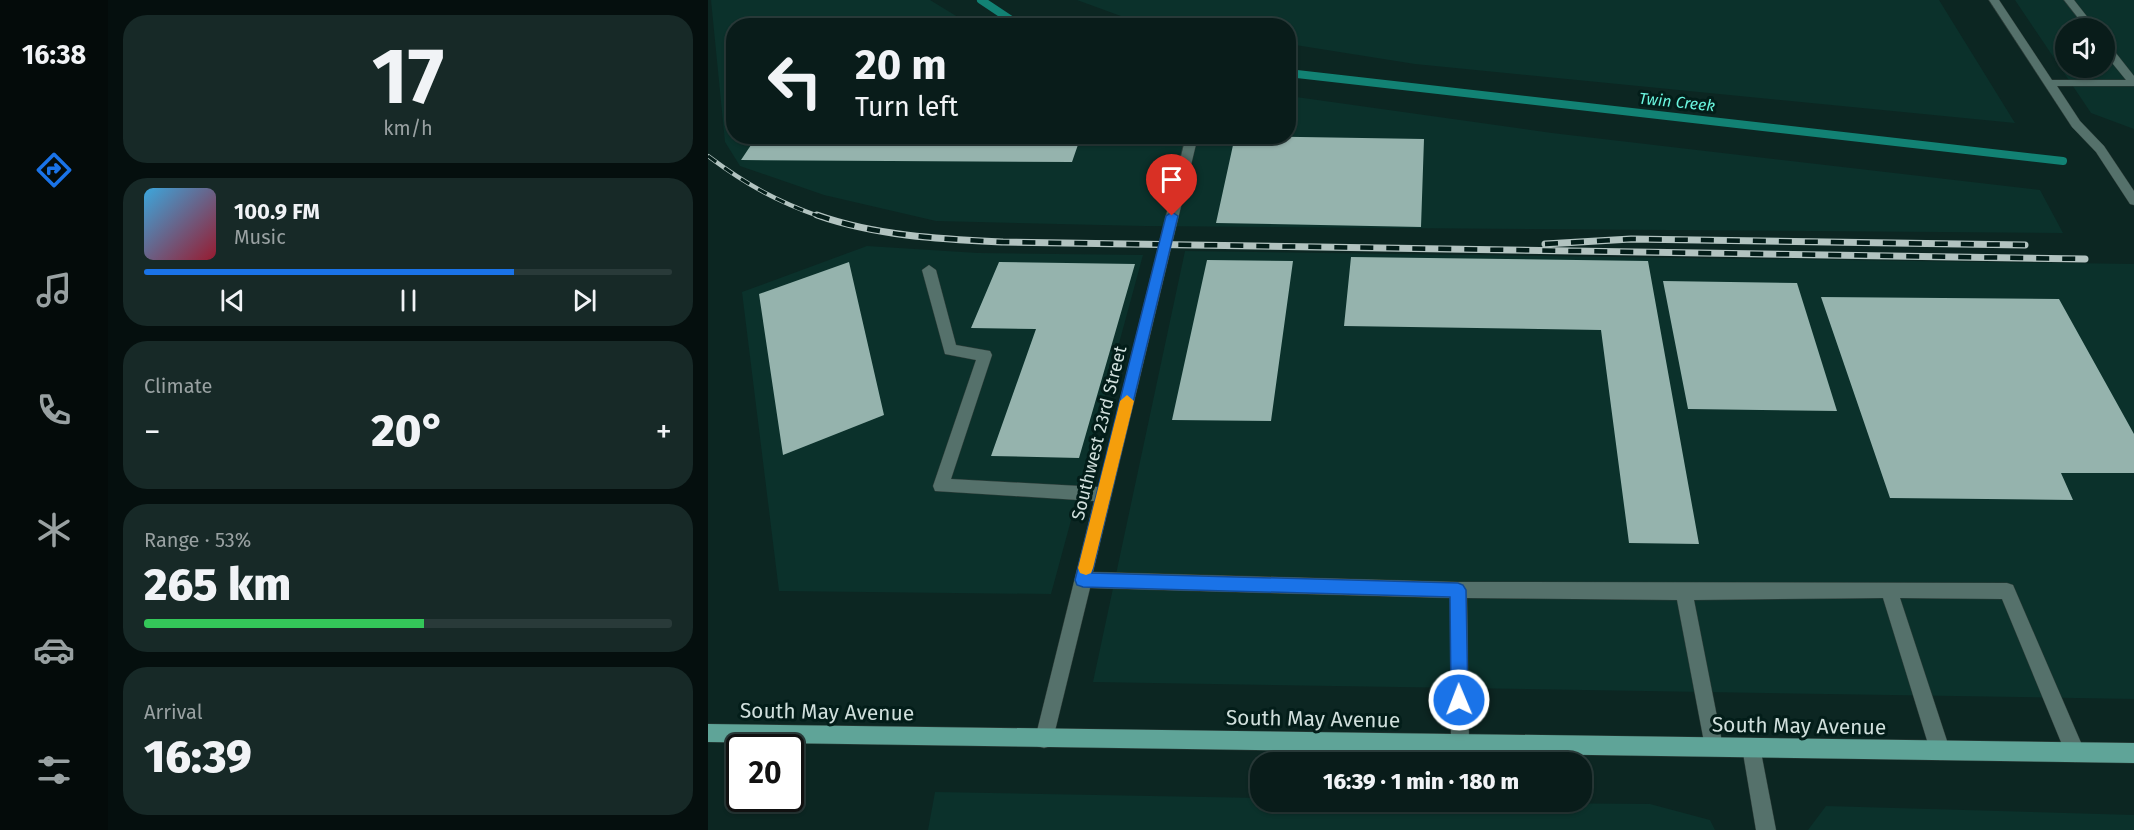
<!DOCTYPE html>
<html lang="en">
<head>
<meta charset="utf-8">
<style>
  :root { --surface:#091c1a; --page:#172927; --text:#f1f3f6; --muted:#99a1a2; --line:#293a39; --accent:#1a73e8 }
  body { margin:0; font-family:"Fira Sans",sans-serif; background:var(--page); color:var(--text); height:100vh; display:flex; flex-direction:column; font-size:22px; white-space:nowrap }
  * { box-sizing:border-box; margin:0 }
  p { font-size:20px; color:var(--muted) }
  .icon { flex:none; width:33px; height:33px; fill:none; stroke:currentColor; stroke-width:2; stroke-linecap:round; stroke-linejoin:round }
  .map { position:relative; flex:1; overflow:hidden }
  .details { display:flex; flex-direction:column; gap:15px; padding:15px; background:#050f0e; width:600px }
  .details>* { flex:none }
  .top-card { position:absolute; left:18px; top:18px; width:570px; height:126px; border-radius:24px; box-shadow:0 2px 4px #0004,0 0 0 2px var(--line); background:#091c1a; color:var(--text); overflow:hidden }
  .tools { position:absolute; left:1347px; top:18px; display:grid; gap:12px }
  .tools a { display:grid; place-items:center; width:60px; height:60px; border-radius:50%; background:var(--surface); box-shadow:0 2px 4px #0004,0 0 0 2px var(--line); font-size:30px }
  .speed { position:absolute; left:18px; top:734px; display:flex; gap:12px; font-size:30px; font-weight:700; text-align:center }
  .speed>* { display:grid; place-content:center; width:78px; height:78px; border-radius:50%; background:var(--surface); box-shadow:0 2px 4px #0004,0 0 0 2px var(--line); line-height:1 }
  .speed .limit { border:3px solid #111; border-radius:9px; background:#fff; color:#111 }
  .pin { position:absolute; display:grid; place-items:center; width:51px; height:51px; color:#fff; margin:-62px -26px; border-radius:50% 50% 50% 0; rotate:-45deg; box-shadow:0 0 6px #0007 }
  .pin .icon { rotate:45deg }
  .me { position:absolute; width:66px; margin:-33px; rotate:359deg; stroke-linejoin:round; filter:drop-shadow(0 0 4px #0008) }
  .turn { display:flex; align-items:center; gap:21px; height:126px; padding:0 30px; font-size:27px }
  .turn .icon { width:78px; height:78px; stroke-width:2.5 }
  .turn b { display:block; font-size:42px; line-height:51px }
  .big { font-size:45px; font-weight:800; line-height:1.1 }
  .details .tile { flex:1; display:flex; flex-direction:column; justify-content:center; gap:9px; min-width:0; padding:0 21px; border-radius:24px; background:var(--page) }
  .details .dial { align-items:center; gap:0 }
  .dial b { font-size:78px; line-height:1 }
  .song { display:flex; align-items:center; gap:18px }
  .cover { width:72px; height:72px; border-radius:9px; background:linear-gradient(135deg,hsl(200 70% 55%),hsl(350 70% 35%)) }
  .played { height:6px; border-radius:3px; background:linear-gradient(90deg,var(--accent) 70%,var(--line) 70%) }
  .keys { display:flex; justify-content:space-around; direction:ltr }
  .heat { display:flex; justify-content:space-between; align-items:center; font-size:33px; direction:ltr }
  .charge { height:9px; border-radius:4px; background:linear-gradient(90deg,#34c759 53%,var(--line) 0) }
  .trip { position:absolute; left:542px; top:752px; width:342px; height:60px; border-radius:24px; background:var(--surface); box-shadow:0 2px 4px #0004,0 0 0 2px var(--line); font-weight:800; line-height:60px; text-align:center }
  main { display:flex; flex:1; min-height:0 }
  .menu { display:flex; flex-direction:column; width:108px; justify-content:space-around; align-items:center; background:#040b0a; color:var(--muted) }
  .menu .icon { width:42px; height:42px }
  .menu .current { color:var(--accent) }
  .menu b { font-size:27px; color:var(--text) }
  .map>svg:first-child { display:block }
  .built { fill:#0b312b; fill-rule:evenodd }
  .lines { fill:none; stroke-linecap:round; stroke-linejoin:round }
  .stream { stroke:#128274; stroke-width:8 }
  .building { fill:#95b3ad }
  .minor-casing { stroke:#2e3d39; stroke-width:1 }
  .major-casing { stroke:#2e3d39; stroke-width:1 }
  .minor { fill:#55716b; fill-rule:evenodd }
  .major { fill:#5fa498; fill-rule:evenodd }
  .rail-far1-casing { stroke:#b2c3c0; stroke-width:4.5 }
  .rail-casing { stroke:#b2c3c0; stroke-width:7 }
  .rail-far1 { stroke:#031d19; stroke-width:3; stroke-dasharray:10; stroke-linecap:butt }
  .rail { stroke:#031d19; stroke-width:4.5; stroke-dasharray:13; stroke-linecap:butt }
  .route { fill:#1a73e8; stroke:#114b97; stroke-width:1.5 }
  .slow { fill:#f59e0b }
  .labels { text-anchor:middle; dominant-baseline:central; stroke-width:6; stroke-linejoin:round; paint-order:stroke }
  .far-water-label { font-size:16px; font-style:italic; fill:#69f3dd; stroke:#031d19 }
  .street-label { font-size:18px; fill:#d0dfdc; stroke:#031d19 }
  .near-street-label { font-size:21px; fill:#d0dfdc; stroke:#031d19 }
</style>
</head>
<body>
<main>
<nav class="menu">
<b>16:38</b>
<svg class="icon current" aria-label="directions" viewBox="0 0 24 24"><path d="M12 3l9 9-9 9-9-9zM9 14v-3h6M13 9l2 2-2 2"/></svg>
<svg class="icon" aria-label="music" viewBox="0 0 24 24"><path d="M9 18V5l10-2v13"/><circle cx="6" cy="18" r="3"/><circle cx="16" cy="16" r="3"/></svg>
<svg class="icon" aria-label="phone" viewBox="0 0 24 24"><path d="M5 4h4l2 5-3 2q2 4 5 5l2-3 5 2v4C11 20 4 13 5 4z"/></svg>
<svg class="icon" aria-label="climate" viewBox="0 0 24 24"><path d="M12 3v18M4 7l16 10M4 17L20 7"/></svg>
<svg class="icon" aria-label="car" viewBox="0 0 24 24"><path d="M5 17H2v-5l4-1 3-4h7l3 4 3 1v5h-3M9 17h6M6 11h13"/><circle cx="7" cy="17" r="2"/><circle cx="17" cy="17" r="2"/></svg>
<svg class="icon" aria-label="filters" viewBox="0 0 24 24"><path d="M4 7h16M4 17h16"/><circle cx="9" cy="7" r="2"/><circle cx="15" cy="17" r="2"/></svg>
</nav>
<section class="details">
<div class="tile dial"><b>17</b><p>km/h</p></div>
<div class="tile">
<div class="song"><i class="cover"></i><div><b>100.9 FM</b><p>Music</p></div></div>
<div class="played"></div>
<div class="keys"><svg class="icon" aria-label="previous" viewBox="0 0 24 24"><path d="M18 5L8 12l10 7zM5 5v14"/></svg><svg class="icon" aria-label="pause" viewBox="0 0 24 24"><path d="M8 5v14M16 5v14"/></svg><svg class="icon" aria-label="next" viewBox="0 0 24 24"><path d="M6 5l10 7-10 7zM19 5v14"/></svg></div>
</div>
<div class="tile"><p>Climate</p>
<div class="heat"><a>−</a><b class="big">20°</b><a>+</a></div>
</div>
<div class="tile"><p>Range · 53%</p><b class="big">265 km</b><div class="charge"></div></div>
<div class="tile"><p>Arrival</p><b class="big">16:39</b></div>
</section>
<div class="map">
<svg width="1426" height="830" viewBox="0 0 1426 830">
  <rect width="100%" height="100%" fill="#0c2622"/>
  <path class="built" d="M 3,0 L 222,0 L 263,25 L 26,26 L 26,136 L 580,136 L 581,96 L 844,133 L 1332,190 L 1355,233 L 436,226 L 228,221 L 116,195 L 32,166 L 17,142 Z
    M 369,0 L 1231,0 L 1307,123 L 707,64 L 581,44 L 580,26 L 462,25 L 421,19 Z
    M 1307,0 L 1426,0 L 1426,129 L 1383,113 ZM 1358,28 L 1396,28 L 1396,68 L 1358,68 Z
    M 159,246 L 270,253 L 435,255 L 343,594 L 71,591 L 34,292 Z
    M 477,251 L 1426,264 L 1426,699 L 385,682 Z
    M 227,792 L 552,798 L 552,801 L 942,804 L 1002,820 L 1007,830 L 220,830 Z
    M 1118,806 L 1426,815 L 1426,830 L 1100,830 Z"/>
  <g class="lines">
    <path class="stream" d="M 273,0 L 312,26
      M 580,73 L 1355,161"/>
  </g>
  <path class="building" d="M 49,136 L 373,136 L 364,162 L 33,160 Z
    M 527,136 L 716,139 L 713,227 L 508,223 Z
    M 643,257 L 940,261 L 991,544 L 921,543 L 893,330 L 636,326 Z
    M 499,260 L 585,261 L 563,421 L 464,420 Z
    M 141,262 L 176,415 L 75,455 L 51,294 Z
    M 291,262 L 427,264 L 371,458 L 283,456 L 328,329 L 263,328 Z
    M 955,281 L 1089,283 L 1129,411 L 980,409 Z
    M 1113,297 L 1351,299 L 1426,434 L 1426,473 L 1353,473 L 1365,500 L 1182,498 Z"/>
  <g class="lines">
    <g class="minor-casing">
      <path id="minor" d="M 1281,0 L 1291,0 L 1344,80 L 1418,80 L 1396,53 L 1396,42 L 1400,43 L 1426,76 L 1426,86 L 1349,86 L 1372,121 L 1396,146 L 1426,191 L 1426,205 L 1422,204 L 1388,152 L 1364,127 Z
        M 1356,0 L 1366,0 L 1388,28 L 1378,28 Z
        M 478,136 L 490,136 L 385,572 L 750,582 L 1299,583 L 1305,585 L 1374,745 L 1377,752 L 1374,759 L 1367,762 L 1360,759 L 1294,599 L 1192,598 L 1242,750 L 1239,757 L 1232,760 L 1225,757 L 1222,750 L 1175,598 L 986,600 L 1015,747 L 1013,754 L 1006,756 L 999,754 L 997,747 L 969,600 L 759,598 L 761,744 L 759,751 L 752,753 L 745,751 L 743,744 L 742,598 L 382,588 L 345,739 L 343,746 L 336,748 L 329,746 L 327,739 L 386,501 L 227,491 L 225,486 L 268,360 L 237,354 L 214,270 L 221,265 L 228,270 L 248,345 L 282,351 L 284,355 L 243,479 L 390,487 Z
        M 1043,738 L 1050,740 L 1052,747 L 1068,830 L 1048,830 L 1034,747 L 1036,740 Z"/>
    </g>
    <g class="major-casing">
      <path id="major" d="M 0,724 L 1426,743 L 1426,763 L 0,742 Z"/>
    </g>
    <use href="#minor" class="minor"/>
    <use href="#major" class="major"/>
    <g class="rail-far1-casing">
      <path id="rail-far1" d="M 0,156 C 39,185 68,201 113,217"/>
    </g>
    <g class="rail-casing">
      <path id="rail" d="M 109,215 C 168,236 233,239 295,242 L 1377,259
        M 837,244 L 923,239 L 1317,245"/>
    </g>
    <use href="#rail-far1" class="rail-far1"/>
    <use href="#rail" class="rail"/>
  </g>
  <path class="route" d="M 464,212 L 470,216 L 384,573 L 750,583 L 755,585 L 758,590 L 760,700 L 757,706 L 751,708 L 745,706 L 743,700 L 742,597 L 375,587 L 369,585 L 367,580 L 458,216 Z"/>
  <path class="slow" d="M 419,395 L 426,401 L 385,568 L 383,573 L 378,575 L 372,573 L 370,568 L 412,401 Z"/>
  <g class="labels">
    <g class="far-water-label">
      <text transform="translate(969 102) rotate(6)">Twin Creek</text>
    </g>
    <g class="street-label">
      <text transform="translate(391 433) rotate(-76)">Southwest 23rd Street</text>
    </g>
    <g class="near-street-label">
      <text transform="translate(119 712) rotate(1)">South May Avenue</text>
      <text transform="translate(605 719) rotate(1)">South May Avenue</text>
      <text transform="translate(1091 726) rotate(1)">South May Avenue</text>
    </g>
  </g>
</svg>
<div class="tools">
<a><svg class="icon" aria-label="sound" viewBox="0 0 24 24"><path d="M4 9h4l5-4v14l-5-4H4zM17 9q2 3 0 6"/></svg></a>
</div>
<div class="speed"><div class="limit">20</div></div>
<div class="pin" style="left:464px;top:216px;background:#d93025"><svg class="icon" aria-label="arrive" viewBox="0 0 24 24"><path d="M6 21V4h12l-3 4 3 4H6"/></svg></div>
<svg class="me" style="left:751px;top:700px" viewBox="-20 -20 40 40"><circle r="17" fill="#1a73e8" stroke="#fff" stroke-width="3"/><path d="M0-11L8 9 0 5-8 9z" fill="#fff"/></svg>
<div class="trip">16:39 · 1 min · 180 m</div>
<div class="top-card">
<div class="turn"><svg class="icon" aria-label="left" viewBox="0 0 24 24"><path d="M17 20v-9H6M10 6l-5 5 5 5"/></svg><div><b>20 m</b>Turn left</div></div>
</div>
</div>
</main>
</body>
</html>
